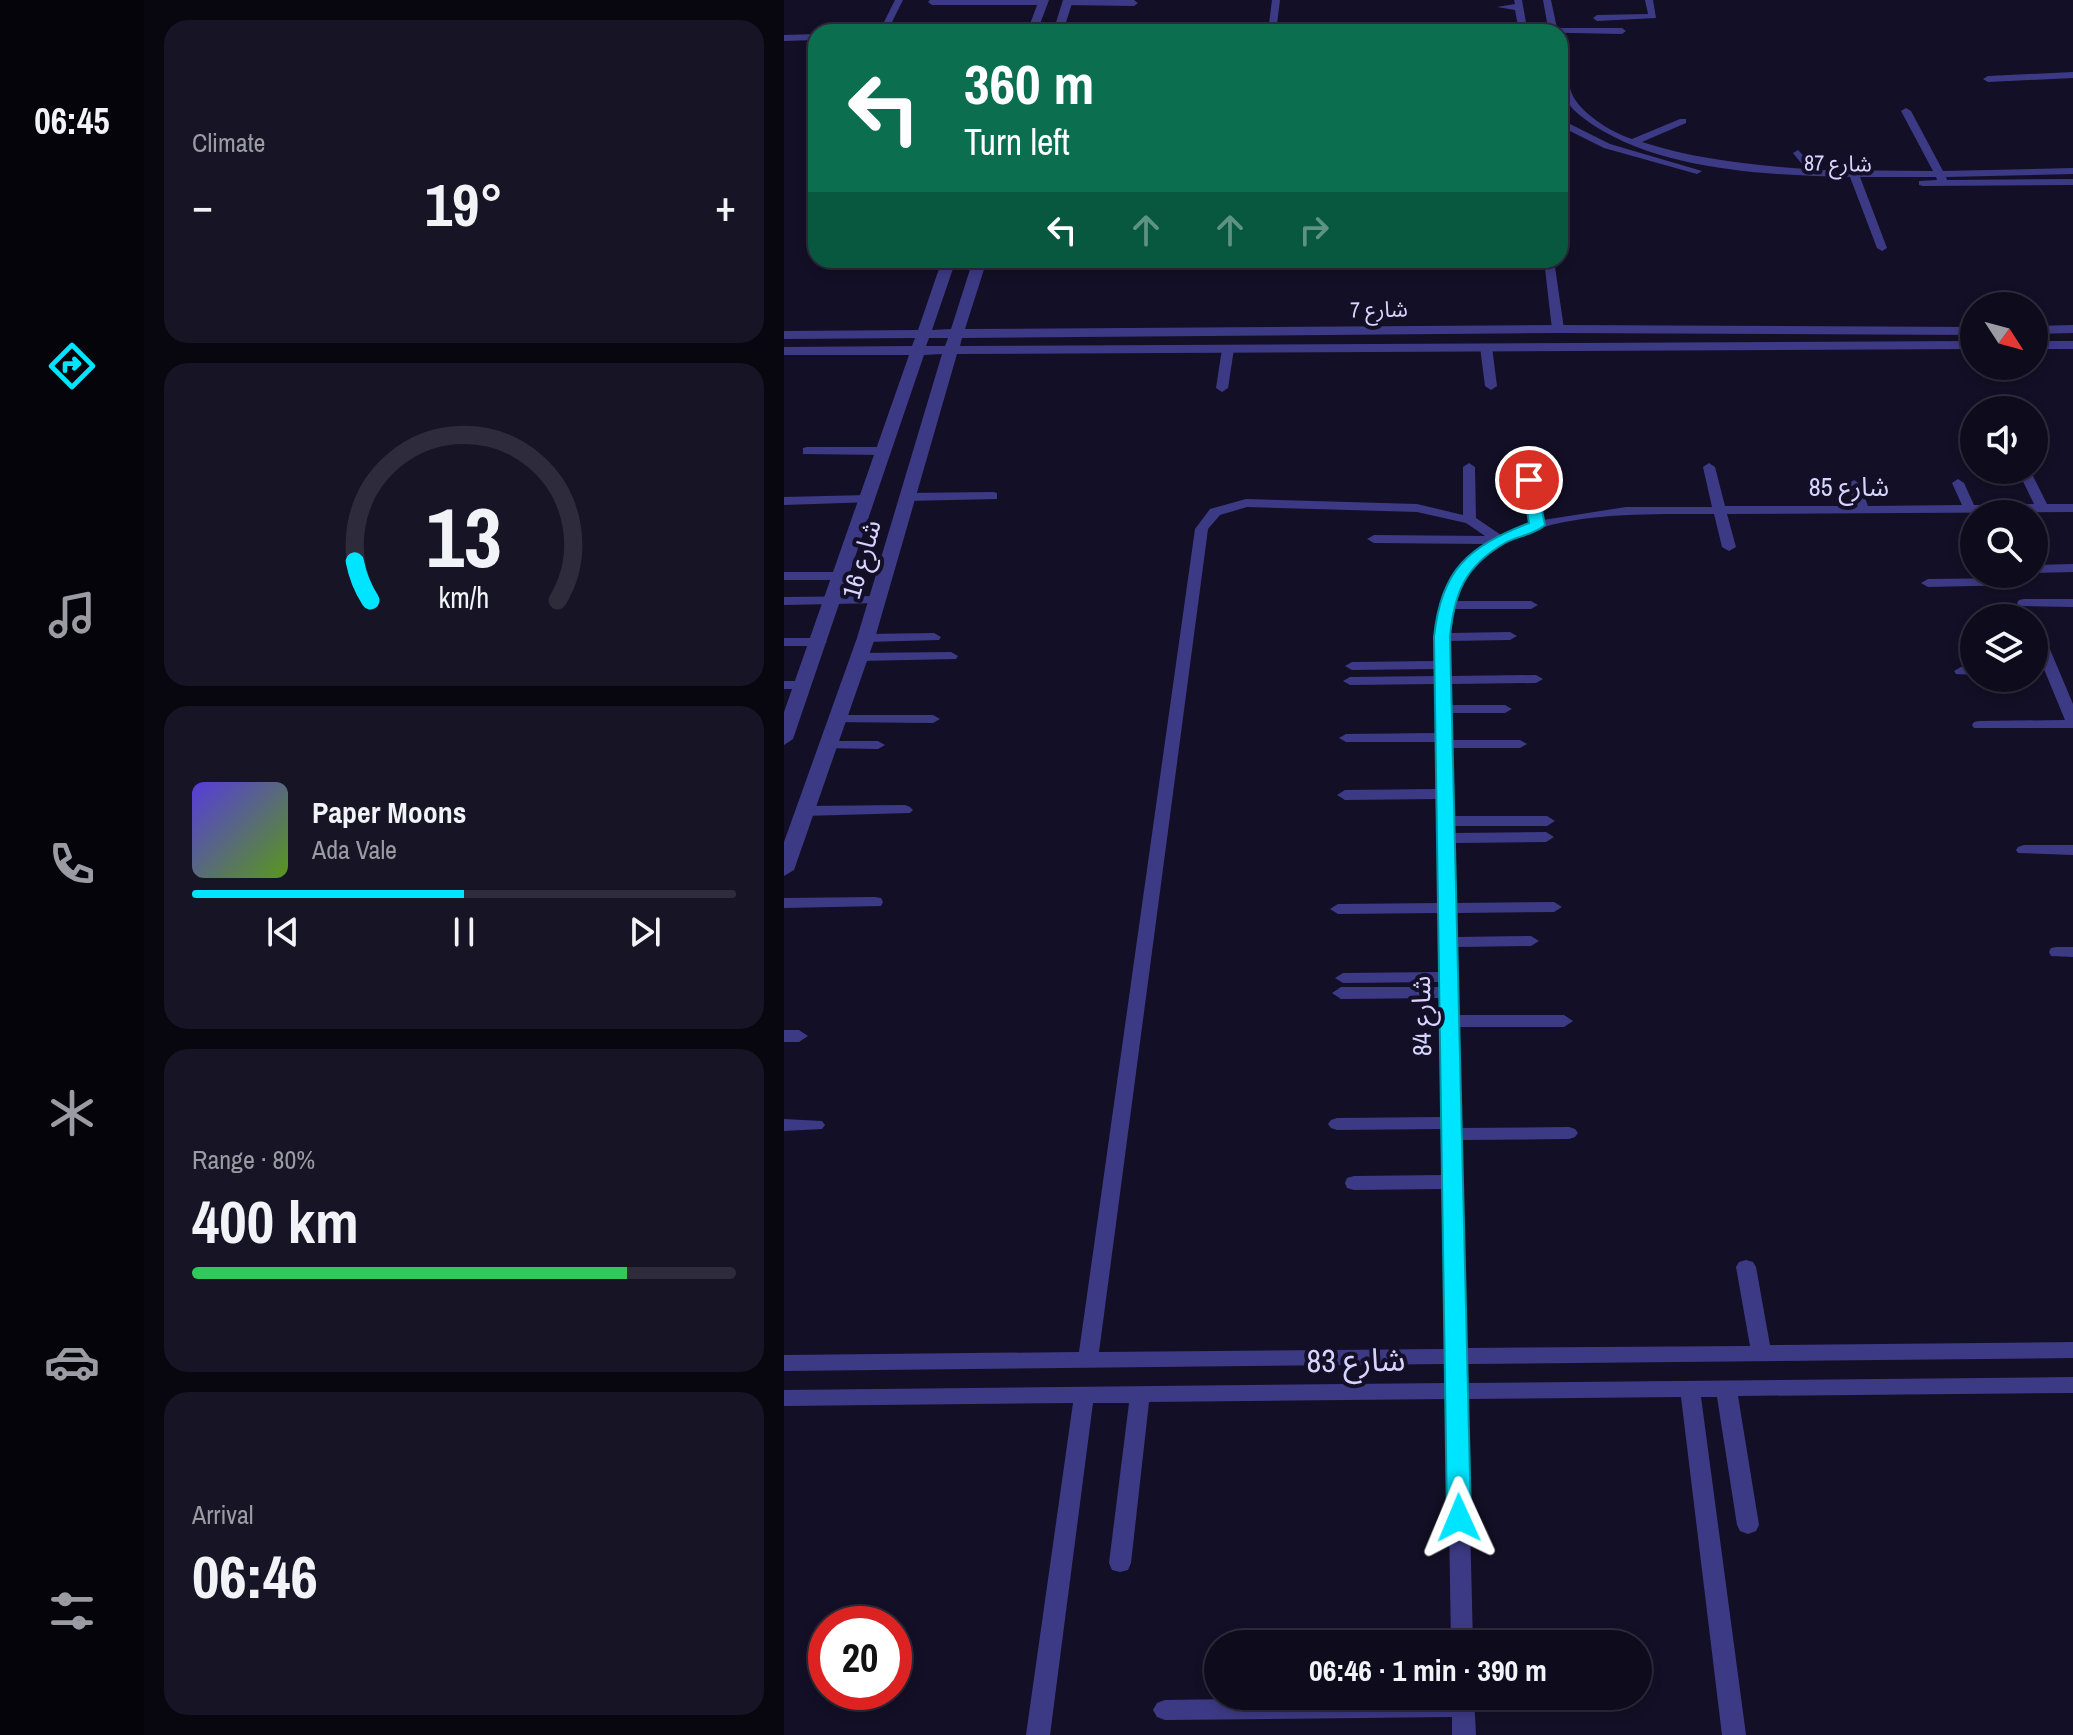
<!DOCTYPE html>
<html lang="en">
<head>
<meta charset="utf-8">
<style>
  :root { --surface:#0e0b1c; --page:#171425; --text:#f1f3f6; --muted:#9b9ba3; --line:#2e2b3b; --accent:#00e5ff }
  body { margin:0; font-family:"Archivo Narrow","Noto Sans Arabic",sans-serif; background:var(--page); color:var(--text); height:100vh; display:flex; flex-direction:column; font-size:30px; white-space:nowrap }
  * { box-sizing:border-box; margin:0 }
  p { font-size:26px; color:var(--muted) }
  .icon { flex:none; width:44px; height:44px; fill:none; stroke:currentColor; stroke-width:2; stroke-linecap:round; stroke-linejoin:round }
  .map { position:relative; flex:1; overflow:hidden }
  .sheet { display:flex; flex-direction:column; gap:20px; padding:20px; background:#08060f; width:640px }
  .sheet>* { flex:none }
  .top-card { position:absolute; left:24px; top:24px; width:760px; height:244px; border-radius:24px; box-shadow:0 4px 12px #0003,0 0 0 2px var(--line); background:#0b6e4f; color:#fff; overflow:hidden }
  .needle { width:52px; rotate:126deg }
  .controls { position:absolute; left:1176px; top:292px; display:grid; gap:16px }
  .controls a { display:grid; place-items:center; width:88px; height:88px; border-radius:50%; background:var(--surface); box-shadow:0 4px 12px #0003,0 0 0 2px var(--line); font-size:40px }
  .speed { position:absolute; left:24px; top:1606px; display:flex; gap:16px; font-size:40px; font-weight:700; text-align:center }
  .speed>* { display:grid; place-content:center; width:104px; height:104px; border-radius:50%; background:var(--surface); box-shadow:0 4px 12px #0003,0 0 0 2px var(--line); line-height:1 }
  .speed .limit { border:12px solid #d22; background:#fff; color:#111 }
  .pin { position:absolute; display:grid; place-items:center; width:68px; height:68px; color:#fff; margin:-34px; border:4px solid #fff; border-radius:50%; box-shadow:0 2px 8px #0007 }
  .me { position:absolute; width:88px; margin:-44px; rotate:359deg; stroke-linejoin:round; filter:drop-shadow(0 0 6px #0008) }
  .turn { display:flex; align-items:center; gap:28px; height:168px; padding:0 24px; font-size:36px }
  .turn .icon { width:104px; height:104px; stroke-width:2.5 }
  .turn b { display:block; font-size:56px; line-height:68px }
  .lanes { display:flex; align-items:center; height:76px; padding:0 24px; background:#0003; justify-content:center; gap:40px; direction:ltr }
  .lanes .off { opacity:.35 }
  .big { font-size:60px; font-weight:700; line-height:1.1 }
  .sheet .card { flex:1; display:flex; flex-direction:column; justify-content:center; gap:12px; min-width:0; padding:0 28px; border-radius:24px; background:var(--page) }
  .sheet .dial { align-items:center; gap:0 }
  .dial svg { height:208px; overflow:visible; fill:none; stroke:var(--line); stroke-width:7; stroke-linecap:round; text-anchor:middle }
  .dial text { fill:var(--text); stroke:none }
  .song { display:flex; align-items:center; gap:24px }
  .cover { width:96px; height:96px; border-radius:12px; background:linear-gradient(135deg,hsl(250 70% 55%),hsl(90 70% 35%)) }
  .played { height:8px; border-radius:4px; background:linear-gradient(90deg,var(--accent) 50%,var(--line) 50%) }
  .keys { display:flex; justify-content:space-around; direction:ltr }
  .heat { display:flex; justify-content:space-between; align-items:center; font-size:44px; direction:ltr }
  .charge { height:12px; border-radius:6px; background:linear-gradient(90deg,#34c759 80%,var(--line) 0) }
  .trip { position:absolute; left:420px; top:1630px; width:448px; height:80px; border-radius:40px; background:var(--surface); box-shadow:0 4px 12px #0003,0 0 0 2px var(--line); font-weight:700; line-height:80px; text-align:center }
  main { display:flex; flex:1; min-height:0 }
  .menu { display:flex; flex-direction:column; width:144px; justify-content:space-around; align-items:center; background:#06040b; color:var(--muted) }
  .menu .icon { width:56px; height:56px }
  .menu .active { color:var(--accent) }
  .menu b { font-size:36px; color:var(--text) }
  .map>svg:first-child { display:block }
  .lines { fill:none; stroke-linecap:round; stroke-linejoin:round }
  .service { fill:#3d3a85; fill-rule:evenodd }
  .minor { fill:#3d3a85; fill-rule:evenodd }
  .route { fill:#00e5ff; stroke:#0095a6; stroke-width:2 }
  .labels { text-anchor:middle; dominant-baseline:central; stroke-width:8; stroke-linejoin:round; paint-order:stroke }
  .far-street-label { font-size:22px; fill:#d9d4ff; stroke:#130f26 }
  .street-label { font-size:26px; fill:#d9d4ff; stroke:#130f26 }
  .near-street-label { font-size:32px; fill:#d9d4ff; stroke:#130f26 }
</style>
</head>
<body>
<main>
<nav class="menu">
<b>06:45</b>
<svg class="icon active" aria-label="directions" viewBox="0 0 24 24"><path d="M12 3l9 9-9 9-9-9zM9 14v-3h6M13 9l2 2-2 2"/></svg>
<svg class="icon" aria-label="music" viewBox="0 0 24 24"><path d="M9 18V5l10-2v13"/><circle cx="6" cy="18" r="3"/><circle cx="16" cy="16" r="3"/></svg>
<svg class="icon" aria-label="phone" viewBox="0 0 24 24"><path d="M5 4h4l2 5-3 2q2 4 5 5l2-3 5 2v4C11 20 4 13 5 4z"/></svg>
<svg class="icon" aria-label="climate" viewBox="0 0 24 24"><path d="M12 3v18M4 7l16 10M4 17L20 7"/></svg>
<svg class="icon" aria-label="car" viewBox="0 0 24 24"><path d="M5 17H2v-5l4-1 3-4h7l3 4 3 1v5h-3M9 17h6M6 11h13"/><circle cx="7" cy="17" r="2"/><circle cx="17" cy="17" r="2"/></svg>
<svg class="icon" aria-label="filters" viewBox="0 0 24 24"><path d="M4 7h16M4 17h16"/><circle cx="9" cy="7" r="2"/><circle cx="15" cy="17" r="2"/></svg>
</nav>
<section class="sheet">
<div class="card"><p>Climate</p>
<div class="heat"><a>−</a><b class="big">19°</b><a>+</a></div>
</div>
<div class="card dial"><svg viewBox="0 0 100 80">
<path d="M14 69A42 42 0 1 1 86 69"/>
<path d="M14 69A42 42 0 0 1 8 54" stroke="#00e5ff"/>
<text x="50" y="56" font-size="32" font-weight="700">13</text>
<text x="50" y="72" font-size="11">km/h</text>
</svg></div>
<div class="card">
<div class="song"><i class="cover"></i><div><b>Paper Moons</b><p>Ada Vale</p></div></div>
<div class="played"></div>
<div class="keys"><svg class="icon" aria-label="previous" viewBox="0 0 24 24"><path d="M18 5L8 12l10 7zM5 5v14"/></svg><svg class="icon" aria-label="pause" viewBox="0 0 24 24"><path d="M8 5v14M16 5v14"/></svg><svg class="icon" aria-label="next" viewBox="0 0 24 24"><path d="M6 5l10 7-10 7zM19 5v14"/></svg></div>
</div>
<div class="card"><p>Range · 80%</p><b class="big">400 km</b><div class="charge"></div></div>
<div class="card"><p>Arrival</p><b class="big">06:46</b></div>
</section>
<div class="map">
<svg width="1289" height="1735" viewBox="0 0 1289 1735">
  <rect width="100%" height="100%" fill="#130f26"/>
  <g class="lines">
    <path class="service" d="M 111,0 L 119,0 L 103,32 L 95,32 Z
      M 146,0 L 261,0 L 263,2 L 259,5 L 148,5 L 144,2 Z
      M 283,0 L 350,0 L 354,3 L 350,6 L 280,5 L 280,1 Z
      M 488,0 L 496,0 L 492,32 L 484,32 Z
      M 730,0 L 738,0 L 743,28 L 764,28 L 759,0 L 767,0 L 773,28 L 838,28 L 842,31 L 838,34 L 735,32 L 731,10 L 713,7 L 731,4 Z
      M 861,0 L 869,0 L 872,18 L 813,21 L 809,18 L 813,15 L 864,14 Z
      M 197,22 L 251,22 L 255,25 L 251,28 L 194,27 L 193,25 Z
      M 32,34 L 32,40 L 0,41 L 0,35 Z
      M 776,70 C 784,76 785,89 790,98 C 801,116 829,133 848,139 L 896,119 L 902,119 L 902,123 L 858,142 C 911,159 966,165 1022,169 L 1009,153 L 1014,150 L 1033,170 L 1149,171 L 1117,111 L 1122,108 L 1127,111 L 1159,171 L 1289,168 L 1289,174 L 1162,177 L 1163,180 L 1289,179 L 1289,185 L 1139,186 L 1135,185 L 1135,181 L 1153,180 L 1152,177 L 1076,177 L 1103,248 L 1098,251 L 1093,248 L 1066,177 C 984,175 880,171 809,125 C 795,115 782,106 777,89 C 775,83 776,76 776,70 Z
      M 1289,72 L 1289,78 L 1204,82 L 1199,79 L 1204,76 Z
      M 776,119 L 826,144 L 918,171 L 913,174 L 820,148 L 776,126 Z
      M 760,260 L 770,260 L 780,329 L 774,332 L 768,329 Z
      M 702,344 L 708,347 L 713,386 L 707,390 L 701,386 L 696,347 Z
      M 444,346 L 450,349 L 444,388 L 438,392 L 432,388 L 438,349 Z
      M 23,447 L 99,447 L 105,451 L 99,455 L 19,454 L 19,448 Z
      M 685,463 L 691,467 L 692,518 L 717,535 L 746,524 L 739,480 L 741,477 L 745,476 L 751,480 L 759,520 L 842,507 L 928,507 L 919,467 L 925,463 L 931,467 L 941,506 L 1071,506 L 1064,484 L 1070,480 L 1076,484 L 1084,506 L 1178,505 L 1168,483 L 1174,479 L 1180,483 L 1190,505 L 1250,504 L 1234,471 L 1246,470 L 1263,504 L 1289,504 L 1289,512 L 943,514 L 952,547 L 945,551 L 938,547 L 930,514 C 845,515 707,505 670,601 L 747,601 L 754,605 L 747,609 L 667,609 L 665,633 L 726,632 L 733,636 L 726,640 L 665,641 L 666,676 L 752,675 L 759,679 L 752,683 L 666,684 L 667,705 L 721,705 L 728,709 L 721,713 L 667,713 L 667,740 L 736,740 L 743,744 L 736,748 L 668,748 L 669,816 L 763,816 L 771,821 L 763,826 L 670,826 L 670,833 L 762,832 L 770,837 L 762,842 L 670,843 L 671,903 L 770,902 L 778,907 L 770,912 L 672,913 L 672,937 L 747,936 L 755,941 L 747,946 L 673,947 L 674,1015 L 780,1015 L 789,1021 L 780,1027 L 674,1027 L 677,1128 L 785,1127 L 791,1129 L 794,1133 L 791,1137 L 785,1139 L 677,1140 L 682,1348 L 966,1346 L 952,1267 L 955,1262 L 962,1260 L 969,1262 L 972,1267 L 986,1345 L 1289,1342 L 1289,1358 L 683,1364 L 683,1383 L 1289,1377 L 1289,1393 L 954,1396 L 975,1525 L 972,1531 L 964,1534 L 956,1531 L 953,1525 L 933,1397 L 917,1397 L 962,1735 L 938,1735 L 897,1397 L 683,1399 L 689,1644 L 667,1644 L 663,1399 L 365,1402 L 347,1563 L 344,1570 L 336,1572 L 328,1570 L 325,1563 L 345,1403 L 309,1403 L 266,1735 L 242,1735 L 289,1403 L 0,1406 L 0,1390 L 663,1383 L 662,1364 L 0,1371 L 0,1355 L 295,1352 L 411,529 L 426,509 L 462,499 L 633,504 L 679,515 L 679,467 ZM 463,507 L 633,512 L 682,523 L 701,536 L 590,535 L 583,539 L 590,543 L 701,544 C 657,576 651,608 651,661 L 568,662 L 561,666 L 568,670 L 652,669 L 652,676 L 566,677 L 559,681 L 566,685 L 652,684 L 652,733 L 562,734 L 555,738 L 562,742 L 653,742 L 653,789 L 561,790 L 553,795 L 561,800 L 654,799 L 655,903 L 554,904 L 546,909 L 554,914 L 655,913 L 656,972 L 559,973 L 551,978 L 559,983 L 656,982 L 656,987 L 557,987 L 548,993 L 557,999 L 657,998 L 658,1117 L 553,1118 L 547,1120 L 544,1124 L 547,1128 L 553,1130 L 659,1129 L 659,1175 L 570,1176 L 563,1178 L 561,1183 L 563,1188 L 570,1190 L 660,1189 L 662,1349 L 315,1352 L 424,529 L 436,515 Z
      M 209,492 L 213,493 L 213,499 L 122,501 L 116,497 L 122,493 Z
      M 84,495 L 90,499 L 89,502 L 0,505 L 0,497 Z
      M 1289,564 L 1289,572 L 1250,573 L 1250,565 Z
      M 0,572 L 59,572 L 66,576 L 59,580 L 0,580 Z
      M 1231,578 L 1238,582 L 1236,585 L 1144,587 L 1137,583 L 1144,579 Z
      M 93,596 L 98,597 L 98,603 L 0,605 L 0,597 Z
      M 1240,599 L 1289,599 L 1289,607 L 1235,606 L 1233,603 L 1235,600 Z
      M 1250,624 L 1257,628 L 1289,704 L 1289,728 L 1190,728 L 1188,725 L 1190,722 L 1195,721 L 1281,720 L 1250,645 Z
      M 150,633 L 157,637 L 155,640 L 82,642 L 75,638 L 82,634 Z
      M 0,638 L 36,638 L 43,642 L 36,646 L 0,646 Z
      M 167,652 L 174,656 L 172,659 L 75,661 L 68,657 L 75,653 Z
      M 1177,667 L 1190,667 L 1190,675 L 1172,674 L 1170,671 Z
      M 0,681 L 20,681 L 27,685 L 20,689 L 0,689 Z
      M 53,715 L 149,715 L 156,719 L 149,723 L 48,722 L 46,719 L 48,716 Z
      M 43,741 L 94,741 L 101,745 L 94,749 L 38,748 L 36,745 Z
      M 121,805 L 126,807 L 129,810 L 126,813 L 20,816 L 12,811 L 20,806 Z
      M 1240,845 L 1289,845 L 1289,855 L 1234,853 L 1232,850 L 1234,847 Z
      M 91,897 L 97,898 L 99,902 L 97,906 L 0,908 L 0,898 Z
      M 1273,947 L 1289,947 L 1289,957 L 1267,956 L 1265,952 L 1267,948 Z
      M 0,1030 L 15,1030 L 24,1036 L 15,1042 L 0,1042 Z
      M 0,1119 L 38,1121 L 41,1125 L 38,1129 L 0,1131 Z
      M 690,1696 L 692,1735 L 668,1735 L 668,1717 L 381,1720 L 373,1717 L 369,1710 L 373,1703 L 381,1700 Z"/>
    <path class="minor" d="M 255,0 L 265,0 L 253,32 L 243,32 Z
      M 279,0 L 289,0 L 279,32 L 269,32 Z
      M 158,260 L 172,260 L 148,330 L 167,329 L 189,260 L 203,260 L 181,329 L 774,325 L 1190,327 L 1190,335 L 774,333 L 178,338 L 176,346 L 1190,341 L 1190,349 L 173,354 L 91,638 L 10,870 L 0,876 L 0,842 L 73,638 L 158,354 L 140,355 L 9,739 L 0,745 L 0,712 L 125,355 L 0,355 L 0,347 L 128,346 L 131,338 L 0,339 L 0,331 L 134,330 ZM 145,338 L 164,338 L 161,346 L 142,346 Z
      M 1289,325 L 1289,333 L 1250,334 L 1250,326 Z
      M 1250,341 L 1289,341 L 1289,349 L 1250,349 Z"/>
  </g>
  <path class="route" d="M 745,476 L 752,480 L 761,525 C 750,535 733,536 721,543 C 681,566 670,593 666,637 L 687,1518 L 684,1525 L 675,1528 L 666,1525 L 663,1518 L 650,637 C 657,569 684,547 745,523 L 738,480 Z"/>
  <g class="labels">
    <g class="far-street-label">
      <text transform="translate(1054 163) rotate(1)">شارع 87</text>
      <text transform="translate(595 309) rotate(-1)">شارع 7</text>
    </g>
    <g class="street-label">
      <text x="1065" y="486">شارع 85</text>
      <text transform="translate(77 559) rotate(-74)">شارع 16</text>
      <text transform="translate(637 1016) rotate(-91)">شارع 84</text>
    </g>
    <g class="near-street-label">
      <text transform="translate(572 1360) rotate(-1)">شارع 83</text>
    </g>
  </g>
</svg>
<div class="controls">
<a><svg class="needle" viewBox="-14 -14 28 28"><path d="M0-13l5 13h-10z" fill="#e53935"/><path d="M0 13l5-13h-10z" fill="#9b9ba3"/></svg></a>
<a><svg class="icon" aria-label="sound" viewBox="0 0 24 24"><path d="M4 9h4l5-4v14l-5-4H4zM17 9q2 3 0 6"/></svg></a>
<a><svg class="icon" aria-label="search" viewBox="0 0 24 24"><circle cx="10" cy="10" r="6"/><path d="M15 15l6 6"/></svg></a>
<a><svg class="icon" aria-label="layers" viewBox="0 0 24 24"><path d="M12 4l9 5-9 5-9-5zM3 14l9 5 9-5"/></svg></a>
</div>
<div class="speed"><div class="limit">20</div></div>
<div class="pin" style="left:745px;top:480px;background:#d93025"><svg class="icon" aria-label="arrive" viewBox="0 0 24 24"><path d="M6 21V4h12l-3 4 3 4H6"/></svg></div>
<svg class="me" style="left:675px;top:1518px" viewBox="-20 -20 40 40"><path d="M0-17L14 15 0 8-14 15z" fill="#00e5ff" stroke="#fff" stroke-width="4"/></svg>
<div class="trip">06:46 · 1 min · 390 m</div>
<div class="top-card">
<div class="turn"><svg class="icon" aria-label="left" viewBox="0 0 24 24"><path d="M17 20v-9H6M10 6l-5 5 5 5"/></svg><div><b>360 m</b>Turn left</div></div>
<div class="lanes"><svg class="icon" aria-label="left" viewBox="0 0 24 24"><path d="M17 20v-9H6M10 6l-5 5 5 5"/></svg><svg class="icon off" aria-label="ahead" viewBox="0 0 24 24"><path d="M12 20V5M6 11l6-6 6 6"/></svg><svg class="icon off" aria-label="ahead" viewBox="0 0 24 24"><path d="M12 20V5M6 11l6-6 6 6"/></svg><svg class="icon off" aria-label="right" viewBox="0 0 24 24"><path d="M7 20v-9h11M14 6l5 5-5 5"/></svg></div>
</div>
</div>
</main>
</body>
</html>
